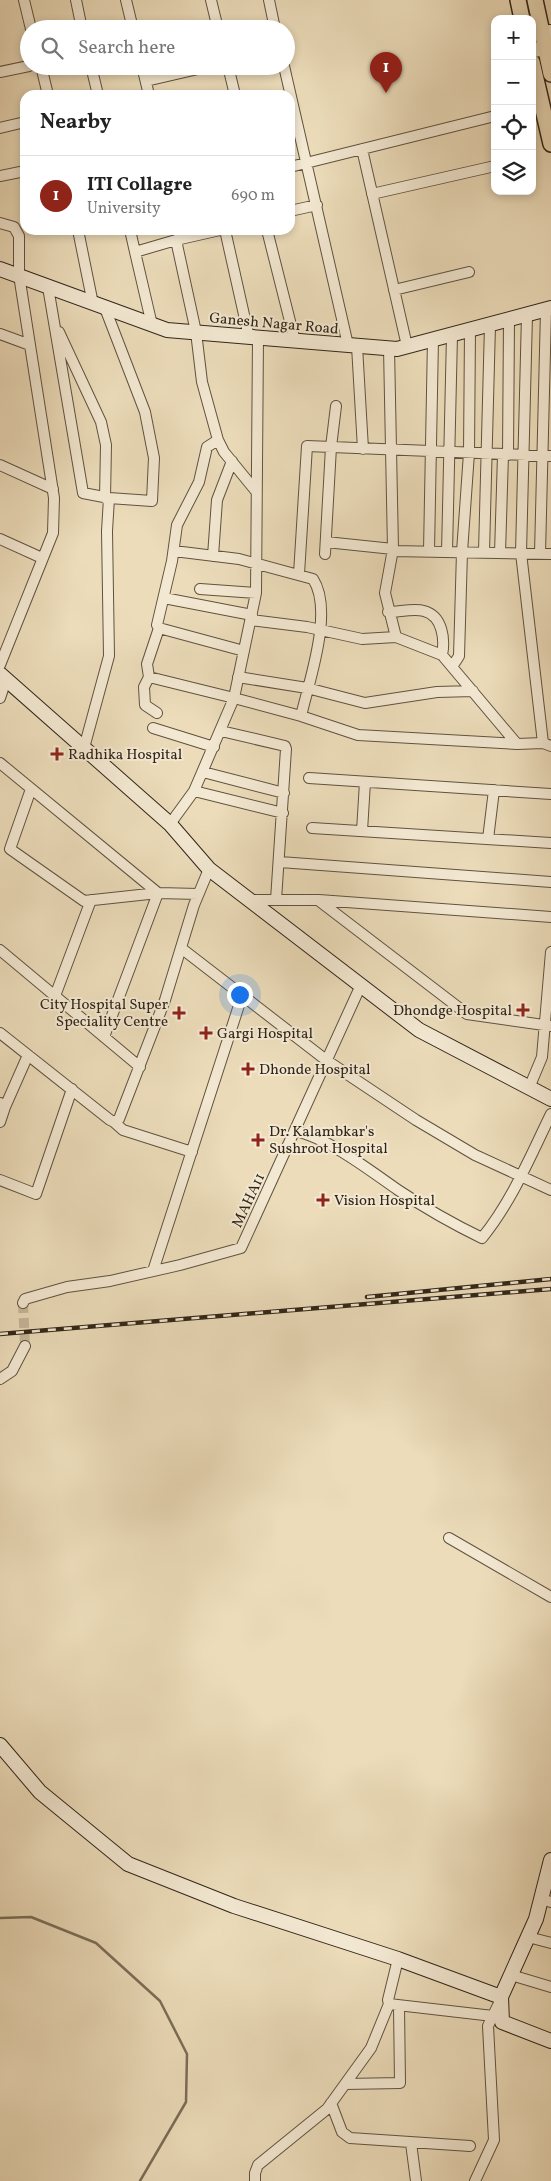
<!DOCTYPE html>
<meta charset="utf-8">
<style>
body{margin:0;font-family:Vollkorn,serif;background:#f6f6f6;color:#222}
.controls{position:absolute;right:15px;top:15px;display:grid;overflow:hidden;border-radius:10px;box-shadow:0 2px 8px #0003}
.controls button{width:45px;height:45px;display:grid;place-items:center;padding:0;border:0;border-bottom:1px solid #e0e0e0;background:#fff;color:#222;font:25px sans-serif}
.you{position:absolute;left:239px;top:994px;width:18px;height:18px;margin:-12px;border:4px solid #fff;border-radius:50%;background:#1a73e8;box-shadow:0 0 0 8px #1a73e833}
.badge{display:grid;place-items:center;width:32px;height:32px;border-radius:50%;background:#8f2418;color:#fff;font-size:16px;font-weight:700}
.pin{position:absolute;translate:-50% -41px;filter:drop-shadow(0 1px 2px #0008)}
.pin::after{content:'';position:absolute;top:26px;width:18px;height:15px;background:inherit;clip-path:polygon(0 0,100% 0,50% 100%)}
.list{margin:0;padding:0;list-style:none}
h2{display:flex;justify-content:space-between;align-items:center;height:65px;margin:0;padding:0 20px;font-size:21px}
h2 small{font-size:16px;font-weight:400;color:#767676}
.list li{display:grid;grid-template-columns:32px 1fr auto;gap:15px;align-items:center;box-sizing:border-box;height:80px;padding:0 20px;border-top:1px solid #e0e0e0}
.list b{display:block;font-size:19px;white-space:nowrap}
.list p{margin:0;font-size:16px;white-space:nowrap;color:#767676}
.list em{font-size:16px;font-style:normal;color:#767676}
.icon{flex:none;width:28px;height:28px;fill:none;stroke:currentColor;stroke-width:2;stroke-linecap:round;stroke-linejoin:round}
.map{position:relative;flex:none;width:551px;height:2181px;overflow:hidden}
.search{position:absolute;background:#fff;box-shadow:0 2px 8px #0003;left:20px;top:20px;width:275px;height:55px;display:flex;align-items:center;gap:12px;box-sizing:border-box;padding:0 18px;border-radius:28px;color:#767676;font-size:19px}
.panel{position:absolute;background:#fff;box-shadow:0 2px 8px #0003;left:20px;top:90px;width:275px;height:145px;border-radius:15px}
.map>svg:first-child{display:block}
</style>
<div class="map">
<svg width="551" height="2181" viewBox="0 0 551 2181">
<rect width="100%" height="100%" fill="#ecdcba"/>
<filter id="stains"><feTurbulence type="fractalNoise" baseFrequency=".004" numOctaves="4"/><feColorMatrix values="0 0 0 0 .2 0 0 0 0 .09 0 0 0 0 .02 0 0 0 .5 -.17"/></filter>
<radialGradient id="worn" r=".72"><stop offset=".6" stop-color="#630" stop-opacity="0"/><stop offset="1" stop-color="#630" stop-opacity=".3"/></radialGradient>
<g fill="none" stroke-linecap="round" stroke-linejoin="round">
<path stroke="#7a6e58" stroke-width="2.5" d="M0,1918L31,1917L96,1943L160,2001L187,2054L186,2102L140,2181"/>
<path stroke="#c6b79a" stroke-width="10" stroke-dasharray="10 5" stroke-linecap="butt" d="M23,1303L25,1346"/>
<defs>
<path id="street" d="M24,0L31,29
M76,0L82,29
M126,0L133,29
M211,0L218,29
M269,0L275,29
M41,66L48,95
M91,66L98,95
M142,66L149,95
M228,66L235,95
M284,66L348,345
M0,72L29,66
M146,81L211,66
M0,128L25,122
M362,149L407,346
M290,167L495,116
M0,176L25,171
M372,194L495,166
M290,211L317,205
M0,223L14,227L19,236V275L54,498L53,533L0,665
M78,230L93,304
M130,230L135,252
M225,230L249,337
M267,230L295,341
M176,240L220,230
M48,287L83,493L109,498L152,501L154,458L145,412L105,308
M394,290L469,272
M527,315L521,553L543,743
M152,325L135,252L176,240L196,332L202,382L218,440L224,452L255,490
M59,332L101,422L106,445L105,498
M0,334L30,345
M357,346L363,449
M389,348L393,549L385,593L396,637L442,655L517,744L543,743L551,746
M218,440L207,447L199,482L177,525L172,561L157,625L159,628L244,651
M508,455L509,319
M0,465L53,489
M0,539L42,558
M326,542L393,549
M174,551L239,559L313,579C334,611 309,681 301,716
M393,551L551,554
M429,551L433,339
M447,552L452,335
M484,552L490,325
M500,553L503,455
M325,554L331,447L336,406
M540,554L546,310
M213,556L217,500L232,461
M299,574L307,446L551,456
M200,589L256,593
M164,598L252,615
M388,612C399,612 414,608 424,611C443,616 445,640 442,655
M251,620L307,627L362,639L396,637
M452,667L459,656L462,552L469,453L470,330
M149,677L234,698L256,593L258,338
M238,677L307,688L365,703L437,692L473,691
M0,698L6,680
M157,713L145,705L144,687L149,677L147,664L159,628
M153,728L214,747
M221,731L285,746L286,749L276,900
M84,748L109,656L107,531L109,498
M0,763L158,893L198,894
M203,772L284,793
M309,778L551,794
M31,789L10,849L84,901L158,893L104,1037
M194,791L283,813
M170,824L194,791L234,698L301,716L358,735L517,744
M312,828L551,843
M362,831L365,782
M488,839L494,790
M280,862L551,882
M250,900H318L467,1014L551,1026
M319,900L551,917
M181,948L326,1060L416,1120L475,1155L551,1190
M0,950L140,1067
M55,996L91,900
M0,1033L110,1120L114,1122L119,1119L165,1000L194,905L209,869
M529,1088L542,1057L551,952
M0,1103L5,1107L28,1055
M0,1122L5,1107
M114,1122L123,1130L192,1152
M295,1131C325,1136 372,1172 398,1190C425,1208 453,1224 482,1238C512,1201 530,1157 551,1114
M0,1180L36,1194L72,1089
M153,1271L242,996
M23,1303L25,1299L67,1287L110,1281L180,1265L241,1248L361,985
M0,1379L12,1371L25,1346
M449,1538L551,1597
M541,1899L551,1902
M528,1937L551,1943
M398,1959L388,2000L389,2004L493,2016
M511,1975L551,1987
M345,2084L400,2083L399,2006
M331,2103L342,2132L350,2138L470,2146
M411,2143L416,2181
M255,2181V2173L258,2165L327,2109L371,2048L389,2004
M475,2181L494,2140L488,2026L500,2001"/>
<path id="secondary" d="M532,33L551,32
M532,50L551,48
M0,269L167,330L397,349L551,308
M0,674L170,824L209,869L419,1030L551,1099
M0,1745L40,1792L128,1864L234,1906L398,1959L501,1997
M551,1860L536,1919L501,1997L502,2022L551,2041"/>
<path id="primary" d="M518,0L522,19
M535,0L551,74
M532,62L551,144"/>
</defs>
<use href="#street" stroke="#5f5340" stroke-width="12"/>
<use href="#secondary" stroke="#302518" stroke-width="16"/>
<use href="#primary" stroke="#302518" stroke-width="18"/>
<use href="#street" stroke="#f3e8d2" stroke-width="10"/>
<use href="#secondary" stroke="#f3e8d2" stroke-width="14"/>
<use href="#primary" stroke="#ecdcba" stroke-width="15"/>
<defs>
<path id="rail" d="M367,1297L551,1279
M0,1334L551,1289"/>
</defs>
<use href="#rail" stroke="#302518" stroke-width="4.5"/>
<use href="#rail" stroke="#f3e8d2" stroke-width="2.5" stroke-dasharray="8" stroke-linecap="butt"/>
</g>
<g fill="#8f2418" stroke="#f3e8d2" stroke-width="2">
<path d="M54.5 746.5h5v5h5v5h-5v5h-5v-5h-5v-5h5z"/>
<path d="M520.5 1002.5h5v5h5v5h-5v5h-5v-5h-5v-5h5z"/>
<path d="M176.5 1005.5h5v5h5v5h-5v5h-5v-5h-5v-5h5z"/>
<path d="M203.5 1025.5h5v5h5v5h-5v5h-5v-5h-5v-5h5z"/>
<path d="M245.5 1061.5h5v5h5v5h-5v5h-5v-5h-5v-5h5z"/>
<path d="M255.5 1132.5h5v5h5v5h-5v5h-5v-5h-5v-5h5z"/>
<path d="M320.5 1192.5h5v5h5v5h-5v5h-5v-5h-5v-5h5z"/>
</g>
<g text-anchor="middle" stroke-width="4" stroke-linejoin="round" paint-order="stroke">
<g font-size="15" fill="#302518" stroke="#f3e8d2">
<text transform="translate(274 323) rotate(5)" y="5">Ganesh Nagar Road</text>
<text transform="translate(248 1200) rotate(-65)" y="5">MAHA11</text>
</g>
<g font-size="15" fill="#302518" stroke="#f3e8d2" text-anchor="start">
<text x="68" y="759">Radhika Hospital</text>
<text x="168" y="1009" text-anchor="end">City Hospital Super<tspan x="168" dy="17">Speciality Centre</tspan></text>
<text x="512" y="1015" text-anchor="end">Dhondge Hospital</text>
<text x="217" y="1038">Gargi Hospital</text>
<text x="259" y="1074">Dhonde Hospital</text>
<text x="269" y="1136">Dr. Kalambkar's<tspan x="269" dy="17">Sushroot Hospital</tspan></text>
<text x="334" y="1205">Vision Hospital</text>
</g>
</g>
<rect width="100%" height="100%" filter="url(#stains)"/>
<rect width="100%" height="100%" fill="url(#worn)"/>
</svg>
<div class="controls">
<button>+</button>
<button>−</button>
<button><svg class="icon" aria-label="locate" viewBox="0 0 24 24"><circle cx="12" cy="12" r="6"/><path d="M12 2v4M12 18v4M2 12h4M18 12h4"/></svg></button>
<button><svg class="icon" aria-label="layers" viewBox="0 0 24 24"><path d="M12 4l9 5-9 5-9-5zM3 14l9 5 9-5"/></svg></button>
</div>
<div class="you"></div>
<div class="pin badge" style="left:386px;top:93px">1</div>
<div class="search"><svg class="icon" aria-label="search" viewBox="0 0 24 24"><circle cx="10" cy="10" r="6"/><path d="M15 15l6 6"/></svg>Search here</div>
<section class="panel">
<h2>Nearby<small></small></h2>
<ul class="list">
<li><span class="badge">1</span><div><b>ITI Collagre</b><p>University</p></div><em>690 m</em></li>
</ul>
</section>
</div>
